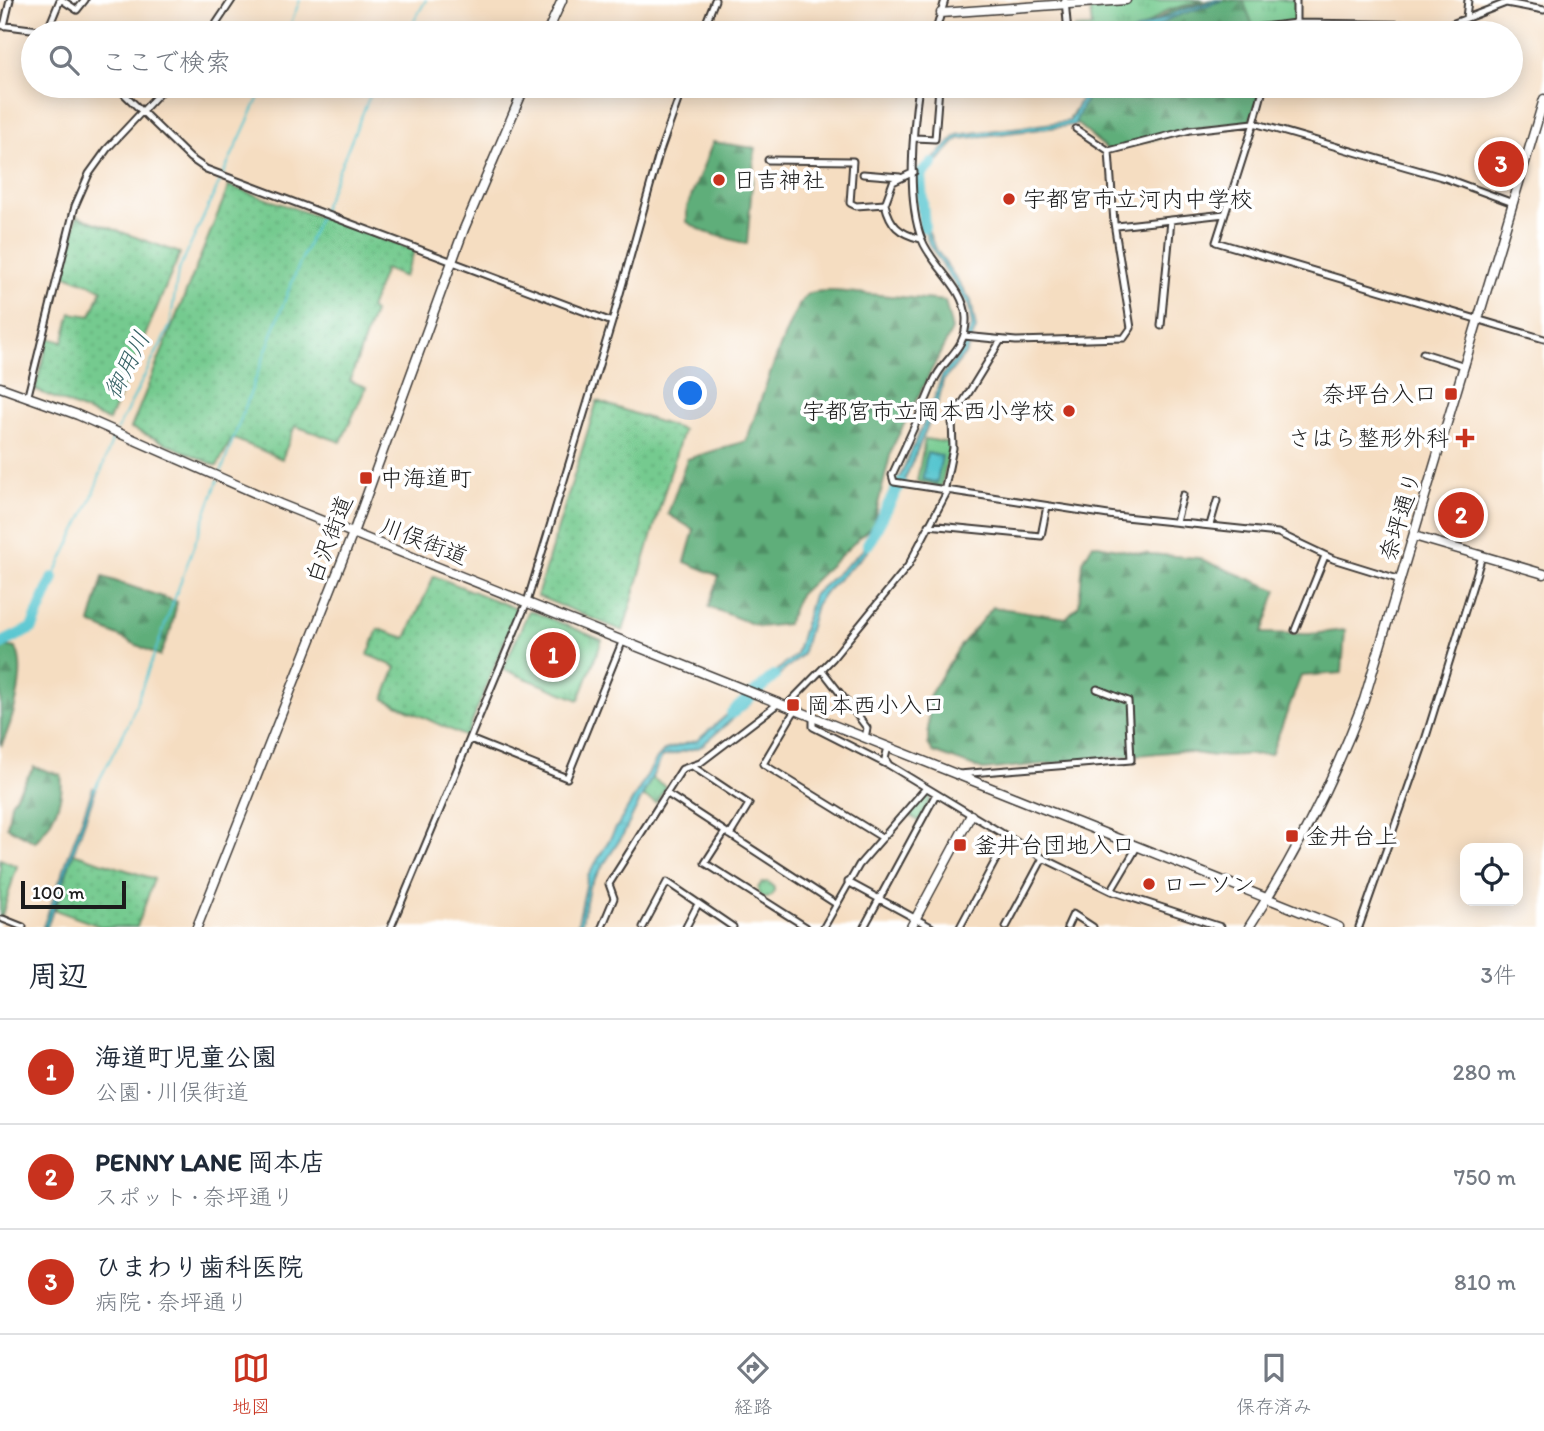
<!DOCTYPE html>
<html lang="ja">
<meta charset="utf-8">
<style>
body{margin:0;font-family:Itim,"Klee One",sans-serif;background:#f6f6f7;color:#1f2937}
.controls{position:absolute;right:21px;bottom:21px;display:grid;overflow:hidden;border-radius:14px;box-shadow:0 4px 18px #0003}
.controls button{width:63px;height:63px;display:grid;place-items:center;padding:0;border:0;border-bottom:2px solid #e0e1e3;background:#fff;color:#1f2937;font:35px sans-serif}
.scale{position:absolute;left:21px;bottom:18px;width:105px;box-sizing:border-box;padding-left:7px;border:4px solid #1c1c1c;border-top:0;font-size:19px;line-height:24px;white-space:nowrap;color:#1c1c1c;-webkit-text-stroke:5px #fff;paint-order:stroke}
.you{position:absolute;left:691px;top:394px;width:24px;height:24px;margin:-18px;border:5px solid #fff;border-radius:50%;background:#1a73e8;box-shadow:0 0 0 10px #1a73e833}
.badge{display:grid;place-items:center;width:46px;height:46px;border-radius:50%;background:#c8321e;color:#fff;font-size:23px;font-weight:700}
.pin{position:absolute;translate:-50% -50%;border:4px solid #fff;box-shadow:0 2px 7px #0006}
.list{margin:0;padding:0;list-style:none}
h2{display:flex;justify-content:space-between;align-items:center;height:91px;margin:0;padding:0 28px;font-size:30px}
h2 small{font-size:23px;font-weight:400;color:#747a83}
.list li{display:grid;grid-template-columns:46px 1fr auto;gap:21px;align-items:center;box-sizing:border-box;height:105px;padding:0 28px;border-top:2px solid #e0e1e3}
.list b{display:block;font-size:26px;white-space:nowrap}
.list p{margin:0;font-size:23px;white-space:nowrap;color:#747a83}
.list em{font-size:23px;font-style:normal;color:#747a83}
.icon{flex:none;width:38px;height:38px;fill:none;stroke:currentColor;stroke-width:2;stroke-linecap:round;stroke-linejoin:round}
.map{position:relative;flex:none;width:1544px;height:927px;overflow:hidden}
.search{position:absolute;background:#fff;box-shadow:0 4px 18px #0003;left:21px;right:21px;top:21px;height:77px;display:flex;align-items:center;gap:18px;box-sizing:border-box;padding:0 24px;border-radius:38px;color:#747a83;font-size:26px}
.sheet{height:406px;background:#fff}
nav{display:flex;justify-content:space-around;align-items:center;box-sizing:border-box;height:98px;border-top:2px solid #e0e1e3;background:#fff;font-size:19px;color:#747a83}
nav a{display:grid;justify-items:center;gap:4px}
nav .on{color:#c8321e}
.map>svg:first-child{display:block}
</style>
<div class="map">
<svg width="1544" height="927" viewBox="0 0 1544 927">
<defs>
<pattern id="grass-dots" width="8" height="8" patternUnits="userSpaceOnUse" patternTransform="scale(1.75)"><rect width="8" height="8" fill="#74ca8f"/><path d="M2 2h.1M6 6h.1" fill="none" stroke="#64ad7b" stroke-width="1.8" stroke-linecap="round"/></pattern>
<pattern id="forest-firs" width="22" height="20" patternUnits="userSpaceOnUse" patternTransform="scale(1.75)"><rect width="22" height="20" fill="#5fae7a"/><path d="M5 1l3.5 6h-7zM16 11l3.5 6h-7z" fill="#4e8d63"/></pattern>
<pattern id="park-tufts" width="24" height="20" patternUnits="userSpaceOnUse" patternTransform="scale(1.75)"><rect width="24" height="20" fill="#74ca8f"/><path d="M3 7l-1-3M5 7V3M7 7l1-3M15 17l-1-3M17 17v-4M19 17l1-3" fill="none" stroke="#64ad7b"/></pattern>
<pattern id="water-ripples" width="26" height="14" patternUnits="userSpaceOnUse" patternTransform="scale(1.75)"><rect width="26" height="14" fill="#59c6d0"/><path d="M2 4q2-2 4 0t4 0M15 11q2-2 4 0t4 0" fill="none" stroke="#4daab2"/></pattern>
</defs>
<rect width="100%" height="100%" fill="#fff"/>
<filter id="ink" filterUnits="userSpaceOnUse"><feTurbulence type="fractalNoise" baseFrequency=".0143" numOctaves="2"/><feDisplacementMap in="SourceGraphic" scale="14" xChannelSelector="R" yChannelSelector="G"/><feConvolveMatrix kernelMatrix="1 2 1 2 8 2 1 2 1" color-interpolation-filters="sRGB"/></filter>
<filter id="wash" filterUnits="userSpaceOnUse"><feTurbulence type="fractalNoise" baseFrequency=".00686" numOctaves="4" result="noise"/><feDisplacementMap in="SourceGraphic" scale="28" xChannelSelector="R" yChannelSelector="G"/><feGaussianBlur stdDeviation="1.57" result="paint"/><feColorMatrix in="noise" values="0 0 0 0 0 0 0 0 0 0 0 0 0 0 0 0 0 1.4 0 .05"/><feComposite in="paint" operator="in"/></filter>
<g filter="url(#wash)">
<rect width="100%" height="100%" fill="#f5ddc1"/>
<path fill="url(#grass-dots)" stroke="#487356" stroke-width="2" d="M229,186L415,250L404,277L385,269L370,309L374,312L350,381L366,387L341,442L295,426L282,459L232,438L217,466L131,428Z
M77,216L180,253L109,421L35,390L49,338L63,342L71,313L91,316L102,289L66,275Z
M597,401L683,430L623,631L537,596Z
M434,576L517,609L466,737L384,699L396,667L368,655L378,629L406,638Z
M73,853L154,879L137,927H102L55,910Z
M0,859L17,866L0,922Z"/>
<path fill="url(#forest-firs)" stroke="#3e654b" stroke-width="2" d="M1212,0H1243L1254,28L1248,33H1139L1171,11Z
M1089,86H1264L1249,122L1190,130L1109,151L1070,118Z
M713,142L755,148L747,244L705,232L687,222V207Z
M835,291L945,301L952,330L892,448L873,525L799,595L787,624L760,627L709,607L719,576L685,562L694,530L668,514L687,459L746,441C756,417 791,303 808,294C815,290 827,291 835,291Z
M1093,544L1138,553L1198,558L1277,590L1262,633L1310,634L1345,630L1342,673L1301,676L1271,754L1214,756L1180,751L983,770L933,752L928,744L929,696L960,646L993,607L1066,618L1079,605L1083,561Z
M103,577L177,602L171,629L160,656L90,623Z
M0,645L16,648C28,670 12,724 1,746Z
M34,767L61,775C65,800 51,825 35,842L7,827L11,803Z"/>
<path fill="url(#park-tufts)" stroke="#487356" stroke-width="2" d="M1150,0H1204L1168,10L1135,33H1075V28L1092,27L1090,9Z
M1243,0H1296V23L1254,28Z
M529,610L602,640L579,700L503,669Z
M652,778L666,787L656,803L642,796Z
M928,793L931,799L919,821L908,815Z
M758 890a8 8 0 1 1 16 0a8 8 0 1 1-16 0Z"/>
<path fill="#74ca8f" stroke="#487356" stroke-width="2" d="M925,439L951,443L941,487L917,481Z"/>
<path fill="url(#water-ripples)" stroke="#3a7176" stroke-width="2" d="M1215,0H1223L1171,18L1148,33H1131L1175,13Z
M1087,86H1092L1074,125L958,139L924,176L923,217L934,246L971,301L976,329L966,353L943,381L939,399L896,500L891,497L933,402L942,375L957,357L972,327L969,307L929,244L921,220V172L957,135L1070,121Z
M927,453L942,456L937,483L922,479Z
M872,530L877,532L868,551L824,593L816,605L802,655L764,688L759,685L796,655L813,595L864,549Z
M743,701L750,704L700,747L662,757L623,835L589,887L581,927H577L588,876L656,760L665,750L698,740Z
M93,788L96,789L47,927H43Z"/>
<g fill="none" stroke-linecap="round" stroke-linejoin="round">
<path stroke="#59c6d0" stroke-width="2" d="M287,33L300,0
M407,33L426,0
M117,430L170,326L178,272L264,86
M220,475L287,294L374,86
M53,578L91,500L114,435
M94,790L129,723L218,480"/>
<path stroke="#59c6d0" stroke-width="12" d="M924,227L920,174L932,164
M868,544L900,483
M0,644L32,628L53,578
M732,713L774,676"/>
</g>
</g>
<g filter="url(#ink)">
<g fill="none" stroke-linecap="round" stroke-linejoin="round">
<defs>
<path id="street" d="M62,0L77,10L85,0
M1065,0L1068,33
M1466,18L1468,0
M1296,23V0
M0,25L62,33
M4,26L10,0
M48,29L60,0
M210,33L232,0
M702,33L715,0
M935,33L945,0
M1248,33L1254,28L1296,23L1449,25L1506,3L1544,10
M116,86L190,158L206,169L612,322L527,602L391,927
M919,86C913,128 906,201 922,240C932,266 965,288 966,318C967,351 943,357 933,383C921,414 906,444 892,475L894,482L1115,516L1278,533L1333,559L1401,580
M919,87L979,86
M1076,129L1109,151L1190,130L1254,123L1264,86
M915,138L935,139L939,87
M768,160L853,161L850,203L856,206L885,204C890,225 899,234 921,239
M863,174L900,177
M885,204L893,182L914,172
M1225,214L1254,123L1445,178L1513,203
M1117,226L1225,214L1216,242L1544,339
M612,322L659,154L683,86
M1161,326L1171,220
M964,336L1016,341L1124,338L1131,328L1114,223L1109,151
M1423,353L1465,366
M28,395L75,206L89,174L107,149L166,86
M944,492L953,448L952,420L1001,340
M1176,522L1183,495
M928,525L1041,536L1047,506
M1210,525L1217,501
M1295,630L1325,556
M822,670L867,728L865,738
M786,706L833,658L908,566L947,492
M795,710L763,764L883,838
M813,717V727L886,764
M470,739L567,778L623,640
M888,747L885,759L889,765L1043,858L1111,891
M692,766L749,804L730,835
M959,774L1131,760L1128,701L1097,689
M666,793L836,904
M725,832L705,863L806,927
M1137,847L1111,891L1221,927
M848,882L931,927
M3,919L23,927
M602,927L614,898L609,884L682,769L700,763L779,703
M643,927L667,882L733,927
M686,927L698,904
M824,927L859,865L926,788
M864,927L936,794
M960,927L1008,837
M1006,927L1043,858
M1067,927L1073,914L1093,927
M1359,927L1425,740L1482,556"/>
<path id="secondary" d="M941,13L1126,0
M547,33L562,0
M0,387L78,415L280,504L1339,927
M1414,536L1544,574
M197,927L353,533L464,229L525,86
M911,927L971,815
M1249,927C1295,856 1334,779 1364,700L1544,99"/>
</defs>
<use href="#street" stroke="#3d3935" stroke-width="9"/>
<use href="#secondary" stroke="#3d3935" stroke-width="11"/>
<use href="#street" stroke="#fff" stroke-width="5"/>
<use href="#secondary" stroke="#fff" stroke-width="8"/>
</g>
</g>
<g fill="#c8321e" stroke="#fff" stroke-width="2.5">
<circle cx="719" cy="180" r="7"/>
<circle cx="1009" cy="199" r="7"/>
<rect x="1444" y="387" width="14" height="14" rx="3.5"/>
<circle cx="1069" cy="411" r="7"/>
<path d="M1461.5 427.5h7v7h7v7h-7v7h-7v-7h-7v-7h7z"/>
<rect x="359" y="471" width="14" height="14" rx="3.5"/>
<rect x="786" y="698" width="14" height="14" rx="3.5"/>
<rect x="1285" y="829" width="14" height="14" rx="3.5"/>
<rect x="953" y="838" width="14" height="14" rx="3.5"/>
<circle cx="1149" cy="884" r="7"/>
</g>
<g text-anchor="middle" stroke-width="7" stroke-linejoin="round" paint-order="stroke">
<g font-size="23" fill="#1c1c1c" stroke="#fff" text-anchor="start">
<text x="733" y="188">日吉神社</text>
<text x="1023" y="207">宇都宮市立河内中学校</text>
<text x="1437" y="402" text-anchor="end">奈坪台入口</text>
<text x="1055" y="419" text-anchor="end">宇都宮市立岡本西小学校</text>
<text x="1449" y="446" text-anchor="end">さはら整形外科</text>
<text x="380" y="486">中海道町</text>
<text x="807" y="713">岡本西小入口</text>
<text x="1306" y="844">金井台上</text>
<text x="974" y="853">釜井台団地入口</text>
<text x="1163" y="892">ローソン</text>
</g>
<g font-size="23" fill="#1c1c1c" stroke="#fff">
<text transform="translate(1400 516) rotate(-73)" y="8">奈坪通り</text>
<text transform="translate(329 539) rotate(-69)" y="8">白沢街道</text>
<text transform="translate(424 541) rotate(21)" y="8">川俣街道</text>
</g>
<g font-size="24" font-style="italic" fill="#346064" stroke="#fff">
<text transform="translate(127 365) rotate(-63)" y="8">御用川</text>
</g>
</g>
</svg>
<div class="controls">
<button><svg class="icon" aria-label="locate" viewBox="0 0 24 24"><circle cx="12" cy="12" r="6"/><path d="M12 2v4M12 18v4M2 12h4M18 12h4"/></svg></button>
</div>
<div class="scale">100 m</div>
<div class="you"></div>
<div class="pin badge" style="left:553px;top:655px">1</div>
<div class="pin badge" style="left:1461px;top:515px">2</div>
<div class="pin badge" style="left:1501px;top:164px">3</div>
<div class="search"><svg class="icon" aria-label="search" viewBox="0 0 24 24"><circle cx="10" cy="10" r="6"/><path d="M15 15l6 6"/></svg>ここで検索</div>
</div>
<section class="sheet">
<h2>周辺<small>3件</small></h2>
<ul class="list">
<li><span class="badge">1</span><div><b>海道町児童公園</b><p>公園 · 川俣街道</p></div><em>280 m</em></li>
<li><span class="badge">2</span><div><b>PENNY LANE 岡本店</b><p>スポット · 奈坪通り</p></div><em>750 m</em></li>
<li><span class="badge">3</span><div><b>ひまわり歯科医院</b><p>病院 · 奈坪通り</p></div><em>810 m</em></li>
</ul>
</section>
<nav>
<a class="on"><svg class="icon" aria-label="map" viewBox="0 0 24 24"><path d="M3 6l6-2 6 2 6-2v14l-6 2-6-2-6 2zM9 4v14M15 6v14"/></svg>地図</a>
<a><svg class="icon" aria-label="directions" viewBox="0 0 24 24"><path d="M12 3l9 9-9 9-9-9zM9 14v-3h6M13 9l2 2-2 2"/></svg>経路</a>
<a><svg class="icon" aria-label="saved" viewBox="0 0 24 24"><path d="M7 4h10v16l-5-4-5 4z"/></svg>保存済み</a>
</nav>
